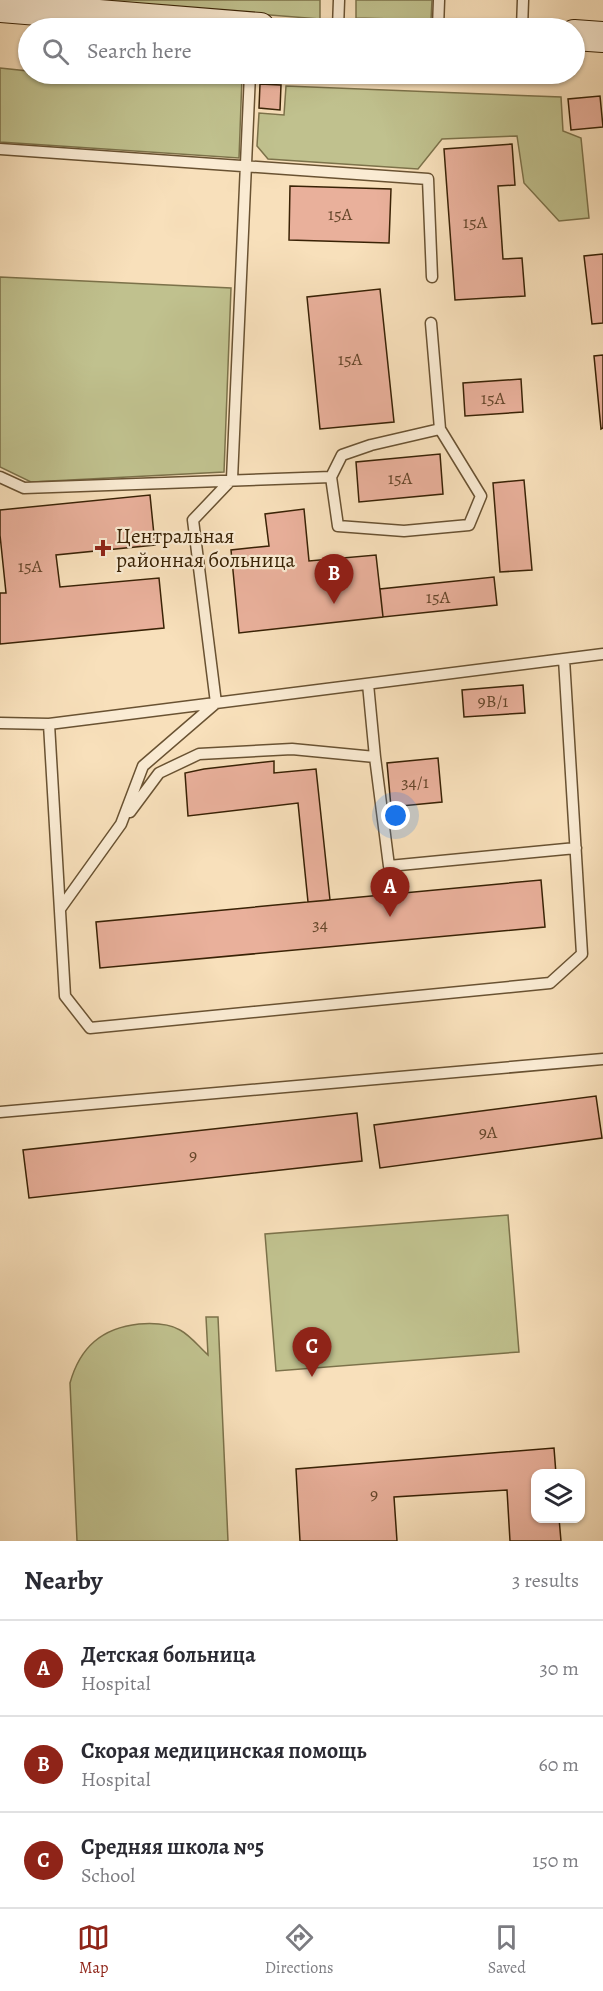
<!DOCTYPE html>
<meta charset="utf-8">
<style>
body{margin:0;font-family:Alegreya,serif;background:#f2f2f3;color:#2b2b33}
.controls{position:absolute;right:18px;bottom:18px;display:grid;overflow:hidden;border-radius:12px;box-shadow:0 2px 4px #0004}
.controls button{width:54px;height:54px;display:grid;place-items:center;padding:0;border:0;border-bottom:2px solid #e1e1e2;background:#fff;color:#2b2b33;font:30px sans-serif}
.you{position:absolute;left:396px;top:816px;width:21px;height:21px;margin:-15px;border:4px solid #fff;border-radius:50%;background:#1a73e8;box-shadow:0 0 0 9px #1a73e833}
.badge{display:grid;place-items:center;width:39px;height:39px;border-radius:50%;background:#8f2418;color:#fff;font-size:20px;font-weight:700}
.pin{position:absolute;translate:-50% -50px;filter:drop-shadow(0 2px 3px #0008)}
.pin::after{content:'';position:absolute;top:32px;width:21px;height:18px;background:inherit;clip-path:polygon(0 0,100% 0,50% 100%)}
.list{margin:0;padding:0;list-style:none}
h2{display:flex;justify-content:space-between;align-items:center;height:78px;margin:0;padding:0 24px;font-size:26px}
h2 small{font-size:20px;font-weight:400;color:#7c7c81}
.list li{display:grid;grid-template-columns:39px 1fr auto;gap:18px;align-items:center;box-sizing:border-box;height:96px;padding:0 24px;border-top:2px solid #e1e1e2}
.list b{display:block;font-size:22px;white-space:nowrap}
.list p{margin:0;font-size:20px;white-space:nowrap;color:#7c7c81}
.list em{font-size:20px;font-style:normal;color:#7c7c81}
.icon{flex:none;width:33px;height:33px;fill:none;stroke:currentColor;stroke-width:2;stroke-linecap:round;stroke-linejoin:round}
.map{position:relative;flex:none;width:603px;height:1541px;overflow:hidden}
.search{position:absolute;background:#fff;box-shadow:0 2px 4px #0004;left:18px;right:18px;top:18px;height:66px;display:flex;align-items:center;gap:15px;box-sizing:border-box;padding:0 21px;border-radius:33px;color:#7c7c81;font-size:22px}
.sheet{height:366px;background:#fff}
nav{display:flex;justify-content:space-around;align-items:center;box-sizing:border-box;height:84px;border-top:2px solid #e1e1e2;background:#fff;font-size:16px;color:#7c7c81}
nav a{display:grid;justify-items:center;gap:3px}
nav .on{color:#8f2418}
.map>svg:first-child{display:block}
</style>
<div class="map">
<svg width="603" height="1541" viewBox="0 0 603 1541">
<rect width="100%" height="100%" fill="#f8e0bb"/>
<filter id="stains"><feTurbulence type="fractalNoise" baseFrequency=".00333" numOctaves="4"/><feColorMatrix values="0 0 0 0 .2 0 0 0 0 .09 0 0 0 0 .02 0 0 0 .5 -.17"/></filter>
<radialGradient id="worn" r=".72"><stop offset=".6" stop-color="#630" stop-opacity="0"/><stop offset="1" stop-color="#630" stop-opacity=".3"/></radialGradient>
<path fill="#c0c18e" stroke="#7c724a" stroke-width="1.5" d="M81,0H320V19Z
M356,0H432L431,20L356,18Z
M0,68L28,71V74L242,77L239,158L0,142Z
M286,86L561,97L563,131L581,138L589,218L559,221L524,183L517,136L442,139L418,169L268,159L257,146L259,113L284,115Z
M0,277L231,288L224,472L31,482L0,467Z
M508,1215L519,1352L276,1371L265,1234Z
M206,1317H218L228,1541H77L70,1383C80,1347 102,1328 139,1324C152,1323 168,1323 180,1330C191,1336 199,1347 208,1355Z"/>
<path fill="#e9b09b" stroke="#392205" stroke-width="1.5" d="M260,84L281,85L280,110L259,108Z
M600,96L603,127L571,130L568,99Z
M512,144L515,185L498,186L503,259L522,258L525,296L455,300L444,149Z
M290,186L391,189L389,243L289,240Z
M603,254V323L592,324L584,256Z
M380,289L394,422L320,429L307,297Z
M603,355V428L601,429L594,356Z
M521,379L523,412L465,416L463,383Z
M440,454L443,494L359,502L356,462Z
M524,480L532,570L500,572L493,483Z
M150,495L155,545L56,555L60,587L159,578L164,628L0,644V593H6L0,535V510Z
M304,509L309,561L376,555L383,617L239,633L231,550L269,546L265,514Z
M494,577L497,605L383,617L380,589Z
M523,685L525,713L464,717L462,690Z
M438,758L442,802L391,807L387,763Z
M274,761V773L316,769L330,900L308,902L298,803L188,816L185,773L204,769Z
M541,880L545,927L100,968L96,922Z
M596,1096L602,1138L380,1168L374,1125Z
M357,1113L362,1161L29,1198L23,1150Z
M554,1448L556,1474H536V1518H559L561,1541H510L507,1490L394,1497L397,1541H300L296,1469Z"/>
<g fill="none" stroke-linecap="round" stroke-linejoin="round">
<defs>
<path id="lane" d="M338,28L339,0
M438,28L439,0
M522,28L523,0
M0,149L428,179L432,277
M0,477L24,488L331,477L338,526L404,531L469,525L481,496L440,429L431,323
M331,477L342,455L371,445L440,429
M0,723L49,724L603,654
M49,724L65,996L90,1028L550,983L582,954L564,659
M375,757L389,866L576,848
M130,812L159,773L199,754L292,749L375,757L368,684
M60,909L121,824L143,766L216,703L193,520L232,479L250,74
M0,1112L603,1059"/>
<path id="secondary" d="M0,7L260,28
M574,35L603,37"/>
</defs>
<use href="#lane" stroke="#695232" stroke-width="13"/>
<use href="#secondary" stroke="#392205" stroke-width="32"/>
<use href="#lane" stroke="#faebd3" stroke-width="10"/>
<use href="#secondary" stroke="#faebd3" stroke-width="30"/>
</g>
<path fill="#8f2418" stroke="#faebd3" stroke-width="2" d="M100 539h6v6h6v6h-6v6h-6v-6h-6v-6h6z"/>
<g text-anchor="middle" stroke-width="4.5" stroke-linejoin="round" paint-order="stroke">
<g font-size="18" fill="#65462a">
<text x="340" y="220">15А</text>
<text x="475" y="228">15А</text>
<text x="350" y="365">15А</text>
<text x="493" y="404">15А</text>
<text x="400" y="484">15А</text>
<text x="30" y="572">15А</text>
<text x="438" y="603">15А</text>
<text x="493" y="707">9В/1</text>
<text x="415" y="788">34/1</text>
<text x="320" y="930">34</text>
<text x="488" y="1138">9А</text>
<text x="193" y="1161">9</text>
<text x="374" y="1500">9</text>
</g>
<g font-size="21" fill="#392205" stroke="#faebd3" text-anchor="start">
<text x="116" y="543">Центральная<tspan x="116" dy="24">районная больница</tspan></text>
</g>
</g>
<rect width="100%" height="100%" filter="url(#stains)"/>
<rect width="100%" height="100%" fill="url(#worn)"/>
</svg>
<div class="controls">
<button><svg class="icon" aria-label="layers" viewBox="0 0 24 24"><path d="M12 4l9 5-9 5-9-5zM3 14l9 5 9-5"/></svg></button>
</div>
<div class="you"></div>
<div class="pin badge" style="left:390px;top:917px">A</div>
<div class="pin badge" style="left:334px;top:604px">B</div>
<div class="pin badge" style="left:312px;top:1377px">C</div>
<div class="search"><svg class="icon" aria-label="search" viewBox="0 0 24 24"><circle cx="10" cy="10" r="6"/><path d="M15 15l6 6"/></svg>Search here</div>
</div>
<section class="sheet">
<h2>Nearby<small>3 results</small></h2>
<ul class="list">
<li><span class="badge">A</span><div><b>Детская больница</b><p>Hospital</p></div><em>30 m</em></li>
<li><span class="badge">B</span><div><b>Скорая медицинская помощь</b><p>Hospital</p></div><em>60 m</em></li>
<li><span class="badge">C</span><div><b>Средняя школа №5</b><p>School</p></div><em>150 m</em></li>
</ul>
</section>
<nav>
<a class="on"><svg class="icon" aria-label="map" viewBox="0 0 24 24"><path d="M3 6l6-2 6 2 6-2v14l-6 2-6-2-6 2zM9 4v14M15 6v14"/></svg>Map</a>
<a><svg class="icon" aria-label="directions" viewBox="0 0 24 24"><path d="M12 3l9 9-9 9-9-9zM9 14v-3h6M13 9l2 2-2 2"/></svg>Directions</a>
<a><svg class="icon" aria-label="saved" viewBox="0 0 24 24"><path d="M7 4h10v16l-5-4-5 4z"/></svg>Saved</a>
</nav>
